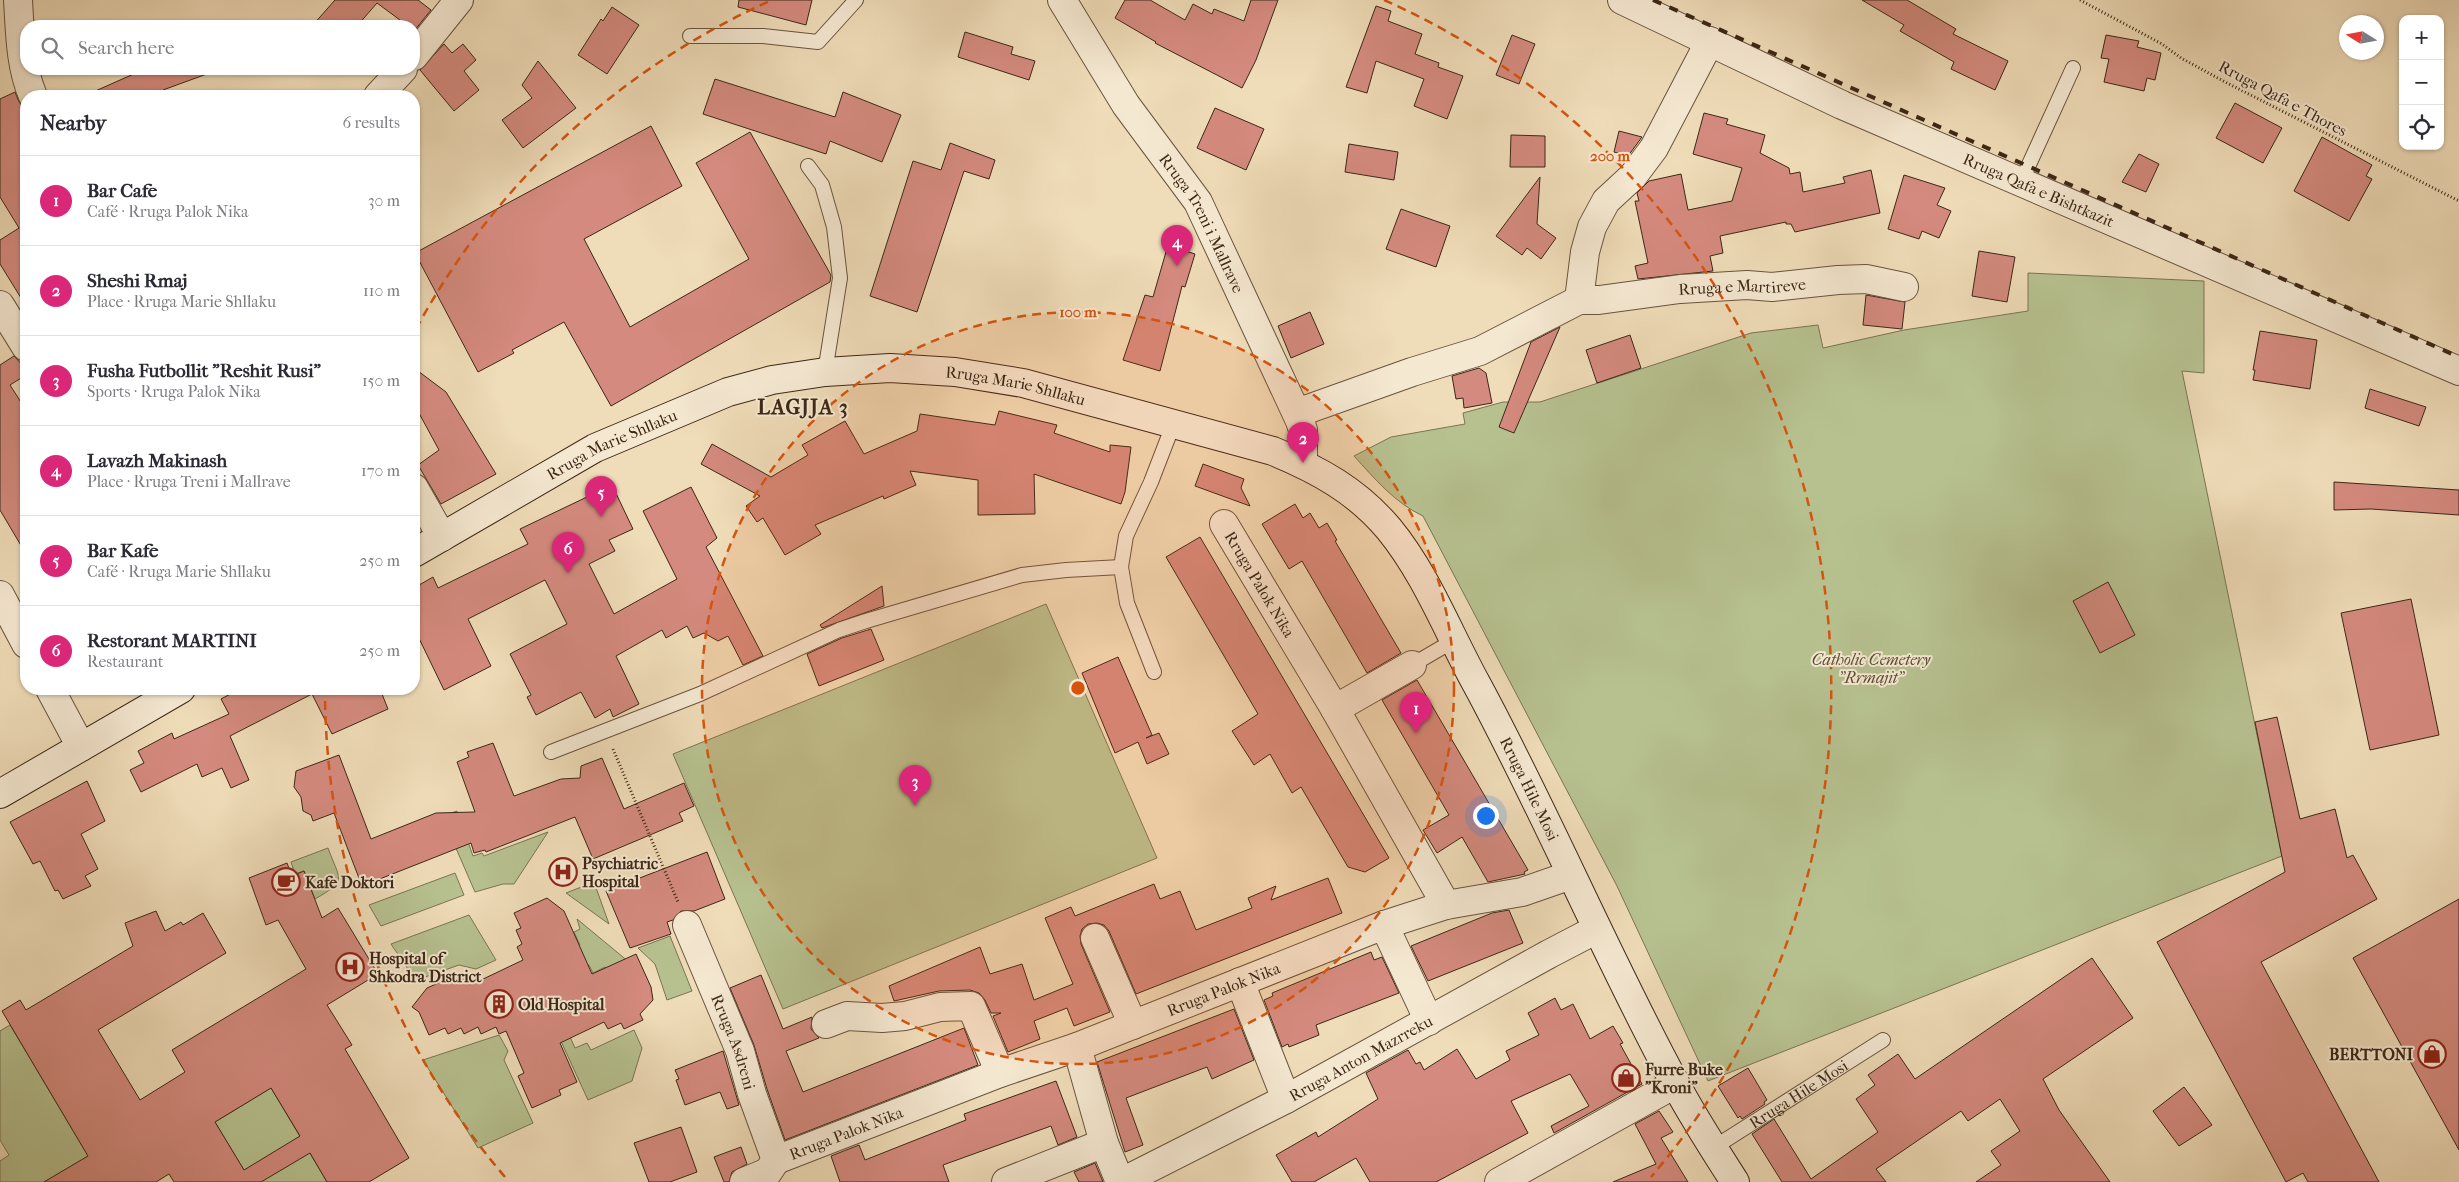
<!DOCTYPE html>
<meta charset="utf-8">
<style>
body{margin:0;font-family:"IM FELL French Canon",serif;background:#f7f7f7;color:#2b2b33}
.controls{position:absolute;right:15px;top:15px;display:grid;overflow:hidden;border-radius:10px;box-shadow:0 1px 4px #0004}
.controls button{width:45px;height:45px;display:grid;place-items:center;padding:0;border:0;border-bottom:1px solid #e1e1e2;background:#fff;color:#2b2b33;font:25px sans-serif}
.compass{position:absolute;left:2339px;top:15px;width:45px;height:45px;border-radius:50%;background:#fff;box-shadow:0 1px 4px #0004;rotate:281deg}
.you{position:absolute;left:1485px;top:815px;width:18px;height:18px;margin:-12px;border:4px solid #fff;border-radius:50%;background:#1a73e8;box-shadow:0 0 0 8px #1a73e833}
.badge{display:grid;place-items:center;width:32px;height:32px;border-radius:50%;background:#db2777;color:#fff;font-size:16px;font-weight:700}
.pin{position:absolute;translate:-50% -41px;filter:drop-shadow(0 1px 2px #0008)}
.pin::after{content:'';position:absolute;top:26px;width:18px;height:15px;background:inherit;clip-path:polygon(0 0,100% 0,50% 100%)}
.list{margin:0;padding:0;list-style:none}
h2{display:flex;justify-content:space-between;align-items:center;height:65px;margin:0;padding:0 20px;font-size:21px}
h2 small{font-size:16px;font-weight:400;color:#7c7c81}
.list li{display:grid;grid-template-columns:32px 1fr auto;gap:15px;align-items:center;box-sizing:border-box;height:90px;padding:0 20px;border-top:1px solid #e1e1e2}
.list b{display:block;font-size:19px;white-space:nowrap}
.list p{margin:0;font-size:16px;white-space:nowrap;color:#7c7c81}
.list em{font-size:16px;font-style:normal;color:#7c7c81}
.icon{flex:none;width:28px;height:28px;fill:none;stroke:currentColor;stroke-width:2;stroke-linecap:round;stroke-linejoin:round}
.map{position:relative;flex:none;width:2459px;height:1182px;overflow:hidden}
.search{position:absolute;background:#fff;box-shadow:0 1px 4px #0004;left:20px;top:20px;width:400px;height:55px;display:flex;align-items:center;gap:12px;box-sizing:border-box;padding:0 18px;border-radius:20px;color:#7c7c81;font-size:19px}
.panel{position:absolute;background:#fff;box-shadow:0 1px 4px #0004;left:20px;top:90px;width:400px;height:605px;border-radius:20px}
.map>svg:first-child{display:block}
</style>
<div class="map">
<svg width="2459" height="1182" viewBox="0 0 2459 1182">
<rect width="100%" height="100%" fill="#efdcb8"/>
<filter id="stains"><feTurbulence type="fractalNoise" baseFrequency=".004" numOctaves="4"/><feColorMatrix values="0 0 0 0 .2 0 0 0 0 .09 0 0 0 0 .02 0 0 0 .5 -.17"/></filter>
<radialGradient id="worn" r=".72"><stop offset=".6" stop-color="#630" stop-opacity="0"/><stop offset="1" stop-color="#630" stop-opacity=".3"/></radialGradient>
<path fill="#b7c190" stroke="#7a7453" d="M2028,273L2204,281V373L2182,371L2282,856L1708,1081L1617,886L1423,516C1395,503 1375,479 1354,456L1391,437L1465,424L1463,413L1503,402H1540L1751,333L1818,325L1823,348L1904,330L2028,311Z
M1046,604L1157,858L783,1009L673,754Z
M457,811L473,856L482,853L484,856L548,832L514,884H503L475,892L442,816Z
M328,848C340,881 348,880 315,899L304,871L295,874L291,862Z
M455,873L464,895L381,926L369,905Z
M594,882L609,924L566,893Z
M469,915L496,960L476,969L459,965L411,982C411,968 399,957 391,944Z
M577,919L635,967L608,972L605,967L593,973L589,965L583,968L574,949L580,945L574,932L580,929Z
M670,936L692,991L667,1000L655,964L638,948Z
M562,1019L575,1048L587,1043L591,1050L634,1030L642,1048L632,1081L588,1100L553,1024Z
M10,1025L88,1156L44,1182H0V1161L9,1155L0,1140V1031Z
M499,1035L508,1051L504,1060L533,1123L478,1148L423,1060Z
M271,1088L327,1182H251L215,1122Z"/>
<path fill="#d48a7e" stroke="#3c2716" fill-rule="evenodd" d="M335,0H418L431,10L414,31V26H408L377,3L357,26H312Z
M739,0H812L806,25L738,7Z
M1125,0H1150L1185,20L1193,4L1212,14L1214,9L1244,21L1251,0H1278L1256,60L1242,88L1155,43L1156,42L1115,18Z
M1862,0H1907L1956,29L1953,34L2008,61L1995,90L1951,69L1954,62L1900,31L1904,25Z
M1376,6L1391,11L1388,21L1422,34L1415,54L1439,63L1438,67L1463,76L1447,119L1414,106L1424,79L1376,61L1367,93L1346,87Z
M612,7L639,25L607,74L578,55L601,19L603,21Z
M965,32L1013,47L1011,54L1035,61L1029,80L958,57Z
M1512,35L1535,44L1519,84L1496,75Z
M2106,35L2139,41L2137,47L2161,53L2155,80L2147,78L2144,91L2104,82L2109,59L2101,58Z
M444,44L452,53L463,44L476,60L464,71L479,90L454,111L420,70Z
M538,61L576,108L523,148L502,120L532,98L522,85Z
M145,69H214L215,71L163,90L166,96H84Z
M715,79L835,117L843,92L901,115L882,162L830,141L826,154L703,114Z
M15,92L19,102L26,110V306L0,264V240L19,228L0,197V99Z
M2235,103L2282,128L2263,163L2216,138Z
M1215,108L1264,129L1246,170L1197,148Z
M1704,113L1728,119L1726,124L1765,135L1760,153L1789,168L1790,174L1800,172L1803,192L1845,183L1843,177L1871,170L1880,213L1795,232L1791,224H1786V222L1720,236L1723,253L1710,256L1713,271L1638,279L1635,266L1648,263L1635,201H1639L1637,193L1649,181L1681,174L1688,210L1732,201L1742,168L1693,154Z
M651,126L682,186L584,239L630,327L749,259L696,163L750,132L831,275L830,282L611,406L564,322L512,350L514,353L478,372L415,253Z
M1619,131L1642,137L1628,156L1614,152Z
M1511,135L1545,136V167H1510Z
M2322,137L2372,165L2366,176L2372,179L2349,221L2294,191Z
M950,143L995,160L989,179L964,171L917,312L870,296L913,161L941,170Z
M1349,144L1398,152L1394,180L1345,172Z
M2139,154L2159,164L2146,192L2122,182Z
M1904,175L1945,188L1937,205L1951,211L1939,238L1922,231L1919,239L1888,229Z
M1540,177L1537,224L1556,238L1541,259L1527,248L1522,255L1496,236Z
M1401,209L1450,226L1436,267L1386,249Z
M1168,245L1195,254L1185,287L1182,286L1160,371L1123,360L1145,295L1153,297Z
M1979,251L2015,257L2007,302L1972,296Z
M1866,295L1905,302L1902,329L1863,325Z
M1310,312L1324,344L1291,358L1278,326Z
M1560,327L1514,433L1499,427L1531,342Z
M2260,331L2317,340L2310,389L2253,380L2255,370H2253Z
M1630,335L1641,368L1597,383L1586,350Z
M14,356L26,369V375L10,385L26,410V554L0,510V365Z
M414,368L446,392L496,474L441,504L418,465L439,450L414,404Z
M1479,368L1486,373L1492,403L1464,408L1463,398L1456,399L1452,376Z
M2370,389L2426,407L2419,426L2365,408Z
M999,411L1057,425L1054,433L1110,452V445L1131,447L1125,492L1121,504L1034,474L1035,514L978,515V480L910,471L916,485L884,499L883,496L815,525L821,534L785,555L763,518L757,522L746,506L760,496L701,464L712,444L771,477L808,455L802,445L845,421L864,454L917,431L920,414L995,425Z
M1203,464L1244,479L1241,488L1250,506L1195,486Z
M2334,482L2459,490V515L2371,509L2334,510Z
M612,485L633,529L609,540L615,551L589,564L614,614L677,579L643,511L691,487L717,538L706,547L763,656L743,665L728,636L718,641L704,633L693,638L687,626L666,638L662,630L616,656L639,704L613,717L610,709L595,718L581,692L536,715L527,697L531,695L510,654L567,624L545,580L468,619L491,666L444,690L414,628V588L433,577L438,588L528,544L520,529Z
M1295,504L1303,518L1310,513L1319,528L1327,523L1337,540L1335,541L1401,653L1367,673L1302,561L1289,569L1262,524Z
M1200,537L1389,858L1365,872L1348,867L1301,787L1292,793L1270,754L1254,765L1232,731L1258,714L1166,557Z
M2108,582L2135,635L2100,653L2073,601Z
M882,586L884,606L822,628L820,625Z
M2411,599L2439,735L2370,750L2341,613Z
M871,629L884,660L819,686L807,654L842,638Z
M1118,657L1152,735L1146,738L1159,733L1169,754L1147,764L1138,742L1115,753L1082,673Z
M1417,680L1528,870L1524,872L1525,874L1488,882L1462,837L1437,853L1423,830L1449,815L1382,700Z
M240,689H380L388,709L332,734L312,694L230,736L249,780L231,788L222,768L202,777L197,764L141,792L130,770L144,763L138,751L172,733L174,739L229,714L221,699Z
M2277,717L2300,819L2335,809L2347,858L2353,855L2377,899L2261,962L2379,1182H2308L2303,1173L2286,1182L2157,942L2285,872L2255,722Z
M493,743L514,796L561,779L580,778L581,766L602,758L624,809L684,783L694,806L679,813L683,821L593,859L575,817L486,852L485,850L474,853L471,843L362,886L334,813L313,821L311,815L303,811L301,797L294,787L296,771L339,755L371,839L436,813L475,812L457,762L469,757L467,752Z
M87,781L105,821L81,834L98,869L85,876L91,886L63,899L58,890L55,891L40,861L33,864L10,822Z
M707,852L725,899L694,911H681L673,920L667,922L671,934L630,948L606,891Z
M287,863L292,876L304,871L322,918L338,908L378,974L327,1005L352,1045L345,1049L409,1158L369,1182H327L310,1153L261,1182H174L169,1174L156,1182H44L88,1156L2,1011L20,1000L26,1010L133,946L125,923L156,911L165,931L181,922L183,925L203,913L226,953L98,1030L140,1100L185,1072L172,1050L306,969L278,920L266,925L249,878ZM271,1088L300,1136L244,1170L215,1122Z
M1328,878L1342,913L1136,994L1109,931L1104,925L1097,923L1088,924L1082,929L1080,936L1081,944L1110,1012L1074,1026L1067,1008L1034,1021L1040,1039L1008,1052L993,1016L1001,1013H991L985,1000L979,993L970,990L939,991L894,1001L889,986L980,947L990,974L1022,964L1034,1000L1073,984L1045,918L1071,907L1075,916L1154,884L1160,899L1180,891L1196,930L1252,908L1248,898L1276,886L1271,900Z
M547,898L564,911L592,974L636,954L651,987L653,1000L640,1014L643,1020L624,1029L621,1023L608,1029L604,1022L560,1043L577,1082L559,1090L561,1095L532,1108L518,1076L524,1073L506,1031L499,1034L496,1027L481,1034L478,1027L464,1034L461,1028L448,1034L445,1028L429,1035L419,1012L412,1007L427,988L445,980L461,974L464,980L476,974L479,981L523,960L517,947L522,944L516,930L521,928L514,913Z
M2459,899V1150L2353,958Z
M1509,910L1523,943L1428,981L1411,946L1492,913Z
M1371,952L1374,960L1382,957L1399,993L1316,1025L1319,1035L1289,1047L1288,1044L1282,1047L1264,1000L1273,996L1272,993Z
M2092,958L2133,1018L2043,1079L2059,1110L2110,1182H1976L2001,1165L1991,1151L2020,1131L2000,1099L1968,1121L1961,1111L1876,1169L1886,1182H1782L1752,1134L1774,1119L1811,1179L1878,1132L1856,1099L1875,1085L1868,1075L1898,1054L1915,1079Z
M761,975L783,1029L812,1017L811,1029L819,1038L786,1051L803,1092L964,1028L978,1065L785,1140L767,1089L754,1045L730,988Z
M1555,998L1561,1010L1573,1004L1590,1039L1613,1026L1623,1043L1620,1044L1642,1084L1554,1133L1551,1126L1589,1106L1570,1074L1511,1101L1528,1133L1436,1182H1370L1356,1158L1314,1182H1292L1276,1155L1316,1132L1318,1137L1378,1099L1366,1073L1408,1050L1416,1064L1420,1062L1424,1070L1457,1049L1476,1079L1510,1060L1506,1051L1539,1035L1528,1013Z
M1234,1009L1254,1060L1212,1079L1207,1067L1126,1098L1143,1145L1125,1152L1097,1062Z
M723,1051L739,1105L727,1109L720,1092L685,1105L676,1080L679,1079L675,1070Z
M1748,1068L1767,1100L1764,1102L1765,1104L1742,1119L1740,1116L1738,1118L1718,1086Z
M1056,1081L1077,1137L1058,1145L1051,1126L943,1165L949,1182H840L831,1156L859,1145L865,1160L966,1120L964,1114Z
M2184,1087L2212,1125L2179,1146L2153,1111Z
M1659,1111L1673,1132L1661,1138L1688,1182H1613L1656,1164L1635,1124Z
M681,1127L697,1172L670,1182H649L634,1143Z
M741,1147L747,1164L732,1172L729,1182H724L714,1157Z
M1095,1163L1103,1182H1079L1074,1172Z"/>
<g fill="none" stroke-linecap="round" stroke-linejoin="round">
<defs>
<g id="service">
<path d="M690,36H763L818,42L856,0"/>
<path d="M808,166L822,185L834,227L840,278L825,372"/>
<path d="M2021,182L2073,68"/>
<path d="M1412,665L1453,641"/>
<path d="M1154,672L1127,603L1121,567L1126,536L1151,482L1173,425"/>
<path d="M551,752L700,694L839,630L866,621L1022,575L1066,570L1121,567"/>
<path id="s1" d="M1713,1148L1883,1040"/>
</g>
<g id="minor">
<path d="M18,0C20,32 20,66 33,96"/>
<path id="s2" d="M1062,0L1126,105L1198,202L1300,421L1303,430V463"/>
<path id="s3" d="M1622,0L1842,105L2459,371"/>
<path d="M414,56L459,0"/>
<path d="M378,96L403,69"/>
<path id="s4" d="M1579,300H1599L1680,289L1747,285L1772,287L1838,280L1866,279L1904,287"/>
<path d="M0,305L26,347"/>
<path d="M1297,413L1412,372L1480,351L1579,300L1585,252L1592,227L1606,201L1633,176L1654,148L1710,41"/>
<path d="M414,488L442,537"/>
<path id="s5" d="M1224,524L1335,709L1446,905"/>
<path d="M0,595L26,644"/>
<path d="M50,689L81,747"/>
<path d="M1335,709L1412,665"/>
<path id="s6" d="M687,925L740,1051L752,1094L776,1160"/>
<path d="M1384,925L1429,1021"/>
<path d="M1095,938L1133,1025"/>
<path d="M1240,982L1286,1099"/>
<path d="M826,1024L847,1016L882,1018L905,1016L940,1007L971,1006L1000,1073"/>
<path d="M1077,1047L1104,1143L1120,1182"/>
<path id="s7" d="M776,1160L1000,1073L1077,1047L1384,925L1446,905L1522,892L1571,875"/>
<path d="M744,1182L768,1172L776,1160"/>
<path d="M1006,1182L1104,1143"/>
<path id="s8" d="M1122,1182L1286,1099L1549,954L1597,929"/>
<path d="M1499,1182L1675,1084"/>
</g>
<g id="secondary">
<path id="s9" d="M414,553L595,448L728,392L772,380L825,372L890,368L955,372L1023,383L1273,451C1319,470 1357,491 1389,529C1426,574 1448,632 1476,683C1547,814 1604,952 1675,1083C1693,1117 1714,1149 1735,1182"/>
<path d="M0,794L181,689"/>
</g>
</defs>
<use href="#service" stroke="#69543e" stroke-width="16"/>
<use href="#minor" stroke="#69543e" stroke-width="30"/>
<use href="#secondary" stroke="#3c2716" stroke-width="30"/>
<path stroke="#3c2716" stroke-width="3" stroke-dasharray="1 2.5" stroke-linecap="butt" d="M2080,0L2162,44L2181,58L2227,83L2459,201
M613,749L678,902"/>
<use href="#service" stroke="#f5e8d1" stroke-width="14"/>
<use href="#minor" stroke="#f5e8d1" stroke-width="28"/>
<use href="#secondary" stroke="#f5e8d1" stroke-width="28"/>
<path stroke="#3c2716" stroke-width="4" stroke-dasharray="9 9" stroke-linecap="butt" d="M1653,0L2459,357"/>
</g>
<circle cx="1078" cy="688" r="376" fill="#d7540d" fill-opacity=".12"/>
<g fill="none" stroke="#d7540d" stroke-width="2.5" stroke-dasharray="9 6">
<circle cx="1078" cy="688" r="376"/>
<path d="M505 1177A753 753 0 0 1 325 695M416 329A753 753 0 0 1 772 0M1384 0A753 753 0 0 1 1651 1177"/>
</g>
<defs>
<symbol id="hospital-ring" viewBox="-11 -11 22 22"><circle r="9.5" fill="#f5e8d1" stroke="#8f2418" stroke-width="1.5"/><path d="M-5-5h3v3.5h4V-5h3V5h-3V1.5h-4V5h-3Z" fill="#8f2418"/></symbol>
<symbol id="cafe-ring" viewBox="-11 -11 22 22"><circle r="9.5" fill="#f5e8d1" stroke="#8f2418" stroke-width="1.5"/><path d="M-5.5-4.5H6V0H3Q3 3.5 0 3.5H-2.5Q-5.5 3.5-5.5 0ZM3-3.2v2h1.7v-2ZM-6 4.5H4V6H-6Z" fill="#8f2418"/></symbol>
<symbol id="building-ring" viewBox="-11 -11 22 22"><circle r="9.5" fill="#f5e8d1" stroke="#8f2418" stroke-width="1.5"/><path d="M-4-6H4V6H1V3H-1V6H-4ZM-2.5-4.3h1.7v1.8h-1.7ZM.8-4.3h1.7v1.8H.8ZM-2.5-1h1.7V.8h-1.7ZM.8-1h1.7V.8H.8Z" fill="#8f2418"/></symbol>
<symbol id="shop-ring" viewBox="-11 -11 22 22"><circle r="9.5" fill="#f5e8d1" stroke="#8f2418" stroke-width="1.5"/><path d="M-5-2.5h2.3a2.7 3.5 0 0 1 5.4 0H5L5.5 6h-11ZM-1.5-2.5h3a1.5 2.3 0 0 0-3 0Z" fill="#8f2418"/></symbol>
</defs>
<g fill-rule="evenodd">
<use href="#hospital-ring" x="547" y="856" width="32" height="32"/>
<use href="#cafe-ring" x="270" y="866" width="32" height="32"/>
<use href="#hospital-ring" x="334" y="951" width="32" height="32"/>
<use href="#building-ring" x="483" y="988" width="32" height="32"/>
<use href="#shop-ring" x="2416" y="1038" width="32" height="32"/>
<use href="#shop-ring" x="1610" y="1062" width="32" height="32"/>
</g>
<g text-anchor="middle" stroke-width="4" stroke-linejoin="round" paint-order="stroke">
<g font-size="16" fill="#3c2716" stroke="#f5e8d1">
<text transform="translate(2283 98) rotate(28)" y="6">Rruga Qafa e Thores</text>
<text dy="6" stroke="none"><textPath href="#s3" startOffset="458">Rruga Qafa e Bishtkazit</textPath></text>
<text dy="6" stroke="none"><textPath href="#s2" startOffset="264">Rruga Treni i Mallrave</textPath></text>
<text dy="6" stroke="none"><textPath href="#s4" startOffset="164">Rruga e Martireve</textPath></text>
<text dy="6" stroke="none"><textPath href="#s9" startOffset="645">Rruga Marie Shllaku</textPath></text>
<text dy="6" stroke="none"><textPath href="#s9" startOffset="226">Rruga Marie Shllaku</textPath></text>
<text dy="6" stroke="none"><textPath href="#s5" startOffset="70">Rruga Palok Nika</textPath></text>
<text dy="6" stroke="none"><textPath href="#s9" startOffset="1348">Rruga Hile Mosi</textPath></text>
<text dy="6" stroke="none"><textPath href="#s7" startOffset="479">Rruga Palok Nika</textPath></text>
<text dy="6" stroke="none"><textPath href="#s6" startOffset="126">Rruga Asdreni</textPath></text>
<text dy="6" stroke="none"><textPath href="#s8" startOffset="269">Rruga Anton Mazrreku</textPath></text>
<text dy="6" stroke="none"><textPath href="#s1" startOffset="101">Rruga Hile Mosi</textPath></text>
<text dy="6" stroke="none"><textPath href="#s7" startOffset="75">Rruga Palok Nika</textPath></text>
</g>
<g font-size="16" font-style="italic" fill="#5b4e34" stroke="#f5e8d1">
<text x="1871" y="665">Catholic Cemetery<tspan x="1871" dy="18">"Rrmajit"</tspan></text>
</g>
<g font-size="16" font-weight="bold" fill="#3c2716" stroke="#f5e8d1" text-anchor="start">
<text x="582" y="869">Psychiatric<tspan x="582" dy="18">Hospital</tspan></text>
<text x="305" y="888">Kafe Doktori</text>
<text x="369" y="964">Hospital of<tspan x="369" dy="18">Shkodra District</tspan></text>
<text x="518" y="1010">Old Hospital</text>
<text x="2413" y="1060" text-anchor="end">BERTTONI</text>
<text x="1645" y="1075">Furre Buke<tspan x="1645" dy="18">"Kroni"</tspan></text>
</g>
<g font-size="21" font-weight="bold" letter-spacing="1" fill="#3c2716" stroke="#f5e8d1">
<text x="803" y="414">LAGJJA 3</text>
</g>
</g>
<circle cx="1078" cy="688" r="8" fill="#d7540d" stroke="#f5e8d1" stroke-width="2.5"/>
<g font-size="15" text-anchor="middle" font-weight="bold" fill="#d7540d" stroke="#f5e8d1" stroke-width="4" stroke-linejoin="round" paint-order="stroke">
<text x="1610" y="161">200 m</text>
<text x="1078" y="317">100 m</text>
</g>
<rect width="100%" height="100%" filter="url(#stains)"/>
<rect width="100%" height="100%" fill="url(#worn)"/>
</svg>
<div class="controls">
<button>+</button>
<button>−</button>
<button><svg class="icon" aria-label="locate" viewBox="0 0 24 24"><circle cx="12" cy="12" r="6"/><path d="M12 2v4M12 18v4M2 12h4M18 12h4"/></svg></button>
</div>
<svg class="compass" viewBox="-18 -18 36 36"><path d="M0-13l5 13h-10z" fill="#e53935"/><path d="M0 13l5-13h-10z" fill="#7c7c81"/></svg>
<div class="you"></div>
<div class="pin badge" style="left:1416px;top:733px">1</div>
<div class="pin badge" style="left:1303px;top:463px">2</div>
<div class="pin badge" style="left:915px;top:806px">3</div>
<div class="pin badge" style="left:1177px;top:266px">4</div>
<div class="pin badge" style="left:601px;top:517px">5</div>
<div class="pin badge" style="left:568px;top:573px">6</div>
<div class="search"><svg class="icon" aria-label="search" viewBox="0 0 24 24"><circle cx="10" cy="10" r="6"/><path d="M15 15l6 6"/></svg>Search here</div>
<section class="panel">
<h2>Nearby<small>6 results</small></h2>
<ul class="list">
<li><span class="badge">1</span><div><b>Bar Cafe</b><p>Café · Rruga Palok Nika</p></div><em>30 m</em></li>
<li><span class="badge">2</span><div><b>Sheshi Rmaj</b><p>Place · Rruga Marie Shllaku</p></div><em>110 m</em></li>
<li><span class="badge">3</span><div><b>Fusha Futbollit &quot;Reshit Rusi&quot;</b><p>Sports · Rruga Palok Nika</p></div><em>150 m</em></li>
<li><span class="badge">4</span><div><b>Lavazh Makinash</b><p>Place · Rruga Treni i Mallrave</p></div><em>170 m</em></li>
<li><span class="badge">5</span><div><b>Bar Kafe</b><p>Café · Rruga Marie Shllaku</p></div><em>250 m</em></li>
<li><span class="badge">6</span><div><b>Restorant MARTINI</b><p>Restaurant</p></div><em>250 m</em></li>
</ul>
</section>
</div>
